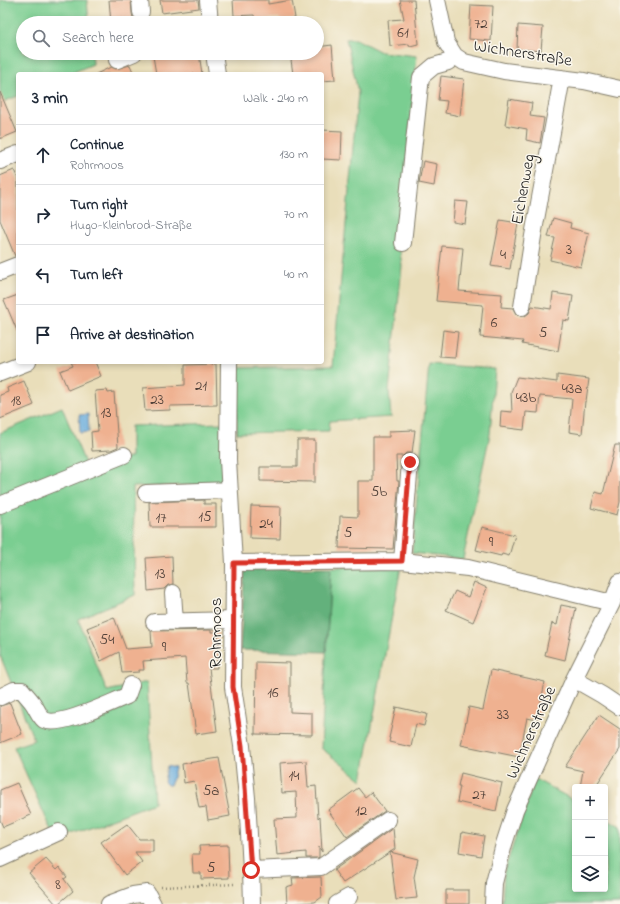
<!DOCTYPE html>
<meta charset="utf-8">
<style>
body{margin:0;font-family:"Indie Flower",sans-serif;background:#f6f6f7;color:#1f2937}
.controls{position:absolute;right:12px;bottom:12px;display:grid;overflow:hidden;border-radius:4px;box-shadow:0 2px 6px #0003}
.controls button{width:36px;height:36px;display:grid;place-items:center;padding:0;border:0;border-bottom:1px solid #e0e1e3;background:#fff;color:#1f2937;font:20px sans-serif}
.stop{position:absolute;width:12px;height:12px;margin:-9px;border:3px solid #d93025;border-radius:50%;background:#fff}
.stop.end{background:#d93025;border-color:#fff;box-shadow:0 1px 4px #0008}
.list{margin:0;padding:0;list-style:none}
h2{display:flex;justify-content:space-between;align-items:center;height:52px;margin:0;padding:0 16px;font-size:17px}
h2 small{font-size:13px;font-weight:400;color:#747a83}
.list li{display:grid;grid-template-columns:26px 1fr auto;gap:12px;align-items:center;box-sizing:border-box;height:60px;padding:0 16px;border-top:1px solid #e0e1e3}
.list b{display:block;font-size:15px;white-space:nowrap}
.list p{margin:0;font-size:13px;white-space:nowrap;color:#747a83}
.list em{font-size:13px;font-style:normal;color:#747a83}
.icon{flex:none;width:22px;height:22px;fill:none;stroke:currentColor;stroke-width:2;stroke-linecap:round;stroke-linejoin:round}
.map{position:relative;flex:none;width:620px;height:904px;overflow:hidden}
.search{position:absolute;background:#fff;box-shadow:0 2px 6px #0003;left:16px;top:16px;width:308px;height:44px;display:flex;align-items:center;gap:10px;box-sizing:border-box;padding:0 14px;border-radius:22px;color:#747a83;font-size:15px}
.panel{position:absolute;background:#fff;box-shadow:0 2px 6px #0003;left:16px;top:72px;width:308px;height:292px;border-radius:4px}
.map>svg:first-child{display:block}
</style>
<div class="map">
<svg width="620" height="904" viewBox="0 0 620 904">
<rect width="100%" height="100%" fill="#fbf7ec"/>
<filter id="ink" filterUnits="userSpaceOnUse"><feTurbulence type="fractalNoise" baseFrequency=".025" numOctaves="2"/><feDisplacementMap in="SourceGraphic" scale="8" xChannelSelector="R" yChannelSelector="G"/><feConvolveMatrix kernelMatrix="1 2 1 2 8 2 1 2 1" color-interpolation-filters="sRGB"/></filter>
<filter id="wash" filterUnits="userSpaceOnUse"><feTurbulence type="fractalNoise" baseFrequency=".012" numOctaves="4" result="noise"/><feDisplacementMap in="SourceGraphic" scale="16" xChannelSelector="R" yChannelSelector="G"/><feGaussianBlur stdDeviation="0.9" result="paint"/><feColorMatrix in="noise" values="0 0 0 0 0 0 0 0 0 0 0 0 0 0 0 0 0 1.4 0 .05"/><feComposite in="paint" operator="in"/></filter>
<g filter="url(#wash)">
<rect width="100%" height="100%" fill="#e9deba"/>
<path fill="#7ace91" stroke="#4b7556" d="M0,0H87L89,23H23V53H92L93,64L69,74H18V96L0,103Z
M346,39H356L381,52L417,56L399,245L402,266L389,391L391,417L330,421L329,431L237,433L236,368L333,366L358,92Z
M429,364L495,369L490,434L463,559L412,553Z
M62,407L89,473L131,457V426L222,423L225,484L133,487L135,595L78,619L107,691L147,682L154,803L56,840L14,747L34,740L0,655V433Z
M331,567H401L362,780L321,748Z
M535,779L575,801V889H605V818L620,827V904H502L504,872Z"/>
<path fill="#63b17b" stroke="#40664c" d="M331,567L326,652L240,650L245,568Z"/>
<path fill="#67abdc" stroke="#42647c" d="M88,414L89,432L80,433L79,415Z
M167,766L175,768L172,781L170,785H167L164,782Z"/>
<g id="blocks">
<path fill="#efb190" d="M109,0H131L132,13L133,18L137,21L138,23H111Z
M160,0H198L199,8L162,13Z
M233,0H268V4L292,0L295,18L280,20L279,18L255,20L254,15L234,16Z
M400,0H414L418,44L410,46L409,44L390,46L388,20L404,19Z
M471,5L493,6L491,41L469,39Z
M518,25L543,27L541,51L517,49Z
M332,45L335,80L322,81V74H293L290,53H317V47Z
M164,53H199L202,74H156L153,56L164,54Z
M130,65L134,74H96L111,67L116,69Z
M441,76L464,79L460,116L445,113L447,101L438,100Z
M0,92L17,132L0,139Z
M509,99L532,103L530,116L544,118L540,143L526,140L527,129L505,125Z
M322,130L342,131L341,160L322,159Z
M423,161L437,164L434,186L419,183Z
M14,170L18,179V256H15L0,220V176Z
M455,201L468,202L465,224L453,222Z
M553,218L571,223L570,228L589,233L581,267L550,260L555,238L548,237Z
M500,220L518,223L510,269L491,266Z
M442,246L463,248L459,291L502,294L501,307L513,308L516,314L520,316H525L529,313L532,306L551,309L553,293L573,296L569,321L563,320L558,351L522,344L523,341L480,337L483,305L436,301Z
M18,295V333L4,300Z
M443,330L458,332L455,358L440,357Z
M71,362H95L101,376L68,390L60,371L73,366Z
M216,364L217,405L170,406V410L145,411L143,388L185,385V365Z
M557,375L589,379L586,401H585L582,434L569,432L572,399L540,396L538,413L526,412L524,430L500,427L501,411L512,412L511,392L517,377L557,382Z
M24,381L34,405L0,419V395L8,392L7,388Z
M107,390L108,393L114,392L118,447L111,450L92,451L91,432L98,431L95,391Z
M415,430L412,453H406L403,456H396L397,481H399L393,549L339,548L340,516L358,517V481H373V437H389V431Z
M297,440H315V482L260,481V467H297Z
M615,445H620V502L617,515L591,508L595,492L603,494Z
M204,500V504H216V527H150L149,502Z
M251,506L281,507L280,539L250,538Z
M482,527L515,535L509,556L502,554L501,556L476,550Z
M172,556L173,584L168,585L164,589L148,591L146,558Z
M474,582L487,588L473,622L446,610L455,591L468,597Z
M561,605L576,608L565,660L545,655L552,623L557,625Z
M114,617L126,649L152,647L151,631L211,630V632H218L219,660H217V668H209L217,731L196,734L189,683H187L185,658L143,661L144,670H139V672L122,673L119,652L101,661L87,628Z
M256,662L290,663V712L312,713V735L255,734Z
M491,670L545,682L537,720L527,718L519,757L461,745L469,707L483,710Z
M10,703L22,734L0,743V706Z
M396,707L427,714L424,726L416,724L411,747L389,742L390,738H389Z
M599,715L620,729V749L595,787H580L583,771L565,767Z
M219,758L230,816L208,820L206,807L199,808L194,781L184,783L182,764Z
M306,761L308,787L316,786L318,818L320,816L322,852L319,847V857L318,858H306V852L277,855L274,819L297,818L296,792L282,793L280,763Z
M461,773L502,783L496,811L457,802L460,786H458Z
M17,783L31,815L3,827L0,820V790Z
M358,788L365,797L371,792L385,811L347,837L328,810Z
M127,824L139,839H153V852H135L142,862L125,875L101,842Z
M393,828L395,849L343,883L334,870Z
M462,832L484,836L481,856L459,852Z
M228,845L229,878L201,879V873H193L192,854H200L199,846Z
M390,852L418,859L414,877L417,898L396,900Z
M46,859L56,870L59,867L67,877L64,879L73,891L58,904H56L29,873Z
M321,877L322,897L315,902L287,904L286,887L293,885L292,878Z
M446,890H469V904H446Z"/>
</g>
</g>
<g filter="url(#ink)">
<use href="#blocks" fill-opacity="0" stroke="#827d6b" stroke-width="1"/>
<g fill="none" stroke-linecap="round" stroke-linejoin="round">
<defs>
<path id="minor" d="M140,0L141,12
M208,0L210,23
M437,0L446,42L455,56L464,62L504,71L584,81L620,89
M214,53L217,74
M117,60L134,53
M0,161L18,154
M403,243L421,77L434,66L448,62L455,56
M0,272L18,265
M522,307L533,236L562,78
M229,362L228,460L234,563L233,687L242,746L247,798L251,870L252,904
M0,373L28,362
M146,493L230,490
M0,505L124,455
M402,561L410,462
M234,563L402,561L468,568L612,603
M173,593L175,622
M154,622L234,620
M574,679L602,695L620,707
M0,697L14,690H22C25,694 29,698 32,702C36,707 39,716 44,720C60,728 111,702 127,696L131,685
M0,859L59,832
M251,870L321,867L388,820
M109,904L133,895L147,893L153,904
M337,904L349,897
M493,904L494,883L504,844L515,810L574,679L612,603L620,582"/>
</defs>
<use href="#minor" stroke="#827d6b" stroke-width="18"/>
<path stroke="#827d6b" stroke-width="2.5" stroke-dasharray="1 3" stroke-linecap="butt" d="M161,887L236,884"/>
<use href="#minor" stroke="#fff" stroke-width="16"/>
</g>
</g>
<g fill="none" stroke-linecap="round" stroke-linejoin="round" filter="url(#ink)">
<path stroke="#d93025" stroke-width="5" d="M251,870L242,746L233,687L234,563L402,561L410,462"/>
</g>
<g text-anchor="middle" stroke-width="3" stroke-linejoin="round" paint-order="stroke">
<g font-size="15" fill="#514139">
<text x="481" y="28">72</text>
<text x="403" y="37">61</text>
<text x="569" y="254">3</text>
<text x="503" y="259">4</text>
<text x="494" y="327">6</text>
<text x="543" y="337">5</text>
<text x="201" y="390">21</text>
<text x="572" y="393">43a</text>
<text x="526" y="402">43b</text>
<text x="157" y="404">23</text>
<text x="16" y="405">18</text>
<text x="106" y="417">13</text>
<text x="379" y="496">5b</text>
<text x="205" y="521">15</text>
<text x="161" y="522">17</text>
<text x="266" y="528">24</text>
<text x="348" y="537">5</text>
<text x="491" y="546">9</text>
<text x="160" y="578">13</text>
<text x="107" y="644">54</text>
<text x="164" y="651">9</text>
<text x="273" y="697">16</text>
<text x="503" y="719">33</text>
<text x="294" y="780">14</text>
<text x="211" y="795">5a</text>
<text x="479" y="799">27</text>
<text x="361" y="815">12</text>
<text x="211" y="872">5</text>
<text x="58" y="889">8</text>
</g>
<g font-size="17" fill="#1c1c1c" stroke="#fbf7ec">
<text transform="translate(523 52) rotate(9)" y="6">Wichnerstraße</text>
<text transform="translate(522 189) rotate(-80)" y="6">Eichenweg</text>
<text transform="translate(215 633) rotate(-90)" y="6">Rohrmoos</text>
<text transform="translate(530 732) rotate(-66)" y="6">Wichnerstraße</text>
</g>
</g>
</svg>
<div class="controls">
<button>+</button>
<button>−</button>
<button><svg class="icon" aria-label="layers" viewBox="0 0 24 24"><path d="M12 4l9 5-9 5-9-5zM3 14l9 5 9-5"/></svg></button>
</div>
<div class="stop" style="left:251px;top:870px"></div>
<div class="stop end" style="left:410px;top:462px"></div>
<div class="search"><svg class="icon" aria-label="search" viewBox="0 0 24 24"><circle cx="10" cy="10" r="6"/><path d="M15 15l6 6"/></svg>Search here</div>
<section class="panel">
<h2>3 min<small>Walk · 240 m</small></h2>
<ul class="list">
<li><svg class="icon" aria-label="ahead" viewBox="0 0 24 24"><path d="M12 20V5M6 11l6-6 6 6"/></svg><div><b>Continue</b><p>Rohrmoos</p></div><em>130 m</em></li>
<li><svg class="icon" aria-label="right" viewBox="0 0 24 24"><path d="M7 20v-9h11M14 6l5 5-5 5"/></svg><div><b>Turn right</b><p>Hugo-Kleinbrod-Straße</p></div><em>70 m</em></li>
<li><svg class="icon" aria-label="left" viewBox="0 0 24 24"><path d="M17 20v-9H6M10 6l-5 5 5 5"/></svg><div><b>Turn left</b></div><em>40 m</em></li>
<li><svg class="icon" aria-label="arrive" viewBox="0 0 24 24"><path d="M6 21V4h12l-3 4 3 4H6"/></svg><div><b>Arrive at destination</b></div></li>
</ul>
</section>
</div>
